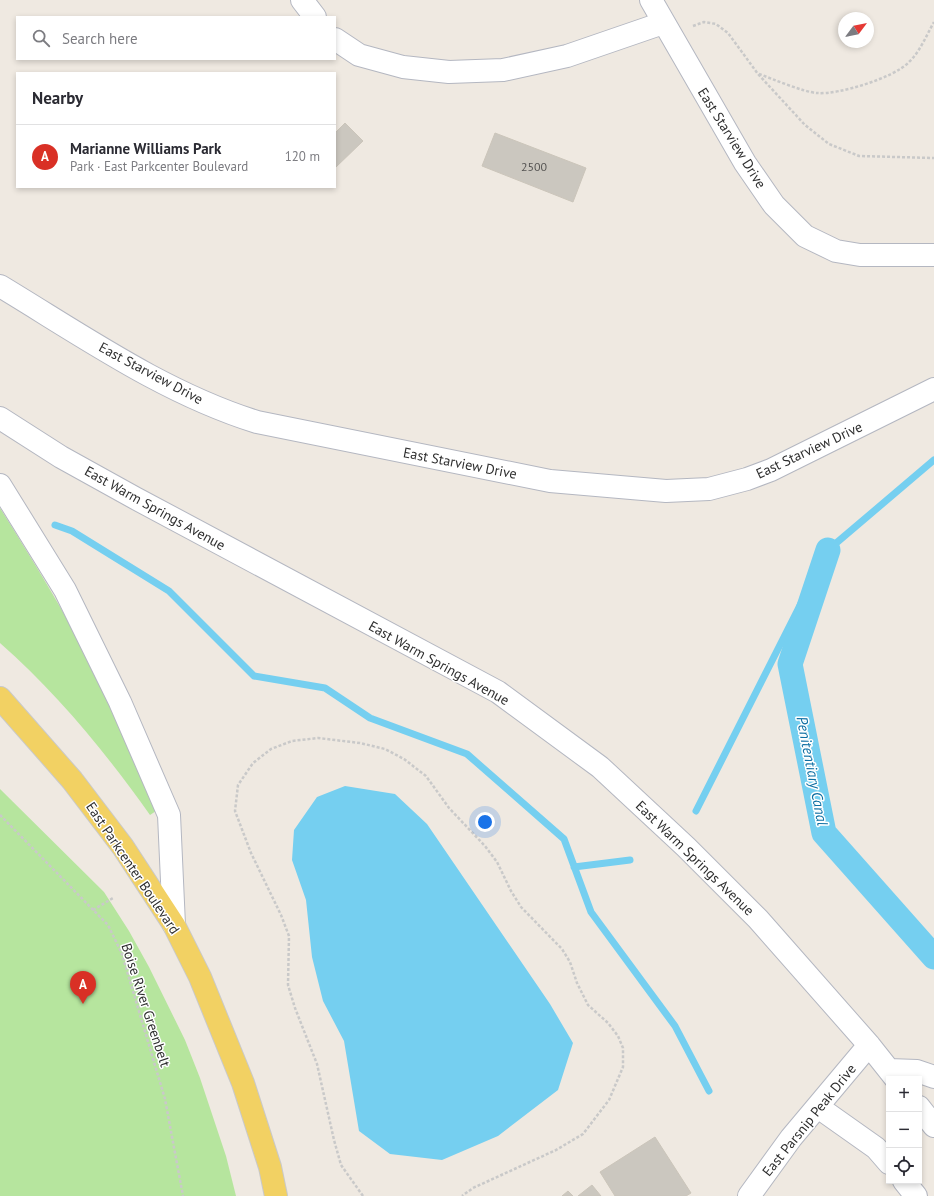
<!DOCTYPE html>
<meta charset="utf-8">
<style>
body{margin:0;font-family:"PT Sans",sans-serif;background:#f7f7f7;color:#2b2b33}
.controls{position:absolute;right:12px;bottom:12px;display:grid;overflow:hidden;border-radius:0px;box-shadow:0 2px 6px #0003}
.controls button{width:36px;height:36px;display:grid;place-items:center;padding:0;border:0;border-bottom:1px solid #e1e1e2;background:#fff;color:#2b2b33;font:20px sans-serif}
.compass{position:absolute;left:838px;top:12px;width:36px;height:36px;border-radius:50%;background:#fff;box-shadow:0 2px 6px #0003;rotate:58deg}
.you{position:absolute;left:485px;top:822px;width:14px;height:14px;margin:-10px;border:3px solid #fff;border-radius:50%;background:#1a73e8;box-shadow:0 0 0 6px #1a73e833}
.badge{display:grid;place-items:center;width:26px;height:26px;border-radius:50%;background:#d93025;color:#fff;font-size:13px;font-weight:700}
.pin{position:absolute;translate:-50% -33px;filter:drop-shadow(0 1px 2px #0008)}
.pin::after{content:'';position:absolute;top:21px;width:14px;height:12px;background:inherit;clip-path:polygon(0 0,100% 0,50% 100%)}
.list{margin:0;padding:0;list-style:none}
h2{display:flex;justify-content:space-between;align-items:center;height:52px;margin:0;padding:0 16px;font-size:17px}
h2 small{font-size:13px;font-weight:400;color:#7c7c81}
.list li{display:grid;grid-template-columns:26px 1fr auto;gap:12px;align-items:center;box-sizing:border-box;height:64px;padding:0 16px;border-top:1px solid #e1e1e2}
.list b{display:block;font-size:15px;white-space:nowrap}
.list p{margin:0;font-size:13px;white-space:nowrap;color:#7c7c81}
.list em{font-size:13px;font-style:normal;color:#7c7c81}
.icon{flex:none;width:22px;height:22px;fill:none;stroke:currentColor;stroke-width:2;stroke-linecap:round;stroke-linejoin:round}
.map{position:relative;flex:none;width:934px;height:1196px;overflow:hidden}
.search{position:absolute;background:#fff;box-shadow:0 2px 6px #0003;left:16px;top:16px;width:320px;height:44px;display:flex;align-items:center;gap:10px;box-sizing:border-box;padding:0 14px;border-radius:0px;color:#7c7c81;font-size:15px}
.panel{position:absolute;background:#fff;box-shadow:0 2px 6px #0003;left:16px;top:72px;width:320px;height:116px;border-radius:0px}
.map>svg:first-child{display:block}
</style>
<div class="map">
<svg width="934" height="1196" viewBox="0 0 934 1196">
<rect width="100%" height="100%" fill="#efe9e1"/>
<path fill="#b6e59e" d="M0,508C33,561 66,613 93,669C116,715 136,763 156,811L150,815C106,753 57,693 0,643Z
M0,789L104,892L129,931L149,967L185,1040L200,1078L226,1156L236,1196H0Z"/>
<path fill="#75cff0" d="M345,786L395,794L427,824L550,1004L573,1043L558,1090L498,1136L442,1160L390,1154L359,1131L344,1041L323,1001L312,957L306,900L292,860L294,830L317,797Z"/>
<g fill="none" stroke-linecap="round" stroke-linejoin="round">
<path stroke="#75cff0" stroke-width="7" d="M55,525L72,531L169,591L254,676L325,688L370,718L467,754L564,839L591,912L675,1026L709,1091
M696,811L828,550L934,460
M574,867L630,860"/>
<path stroke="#75cff0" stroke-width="25" d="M828,550L790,664L824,833L934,957"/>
</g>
<path fill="#cbc7bf" stroke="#cbc5ba" d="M345,123L363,141L335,168V133Z
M495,133L586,168L573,202L482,166Z
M655,1137L691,1193L686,1196H615L600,1172Z
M592,1185L601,1196H578Z
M568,1191L573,1196H562Z"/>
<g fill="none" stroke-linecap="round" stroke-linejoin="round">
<defs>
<path id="minor" d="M302,0L315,17
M651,0L745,163L774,205L805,236L836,251L860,255H934
M335,39L359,55L403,67L449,72L503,70L567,56L663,23
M0,286C83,336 164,393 257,422L550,481L666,491L709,489L747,479L771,470L934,389
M0,418L61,457L135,498L498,692L600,767L686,847L758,919L869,1045L896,1079
M0,485L65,590L120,702L169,815L174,925
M889,1070L917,1071L934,1077
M818,1107L876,1148L889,1163
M919,1107L934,1126
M904,1181L916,1196
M749,1196L791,1138L869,1045"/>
<path id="major" d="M0,698L72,780L123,847L174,925L200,977L243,1083L270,1167L276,1196"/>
</defs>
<use href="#minor" stroke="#b4b7c1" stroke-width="24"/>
<use href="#major" stroke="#c9c9c9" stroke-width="24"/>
<path stroke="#c9c9c9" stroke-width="2.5" stroke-dasharray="3 2" stroke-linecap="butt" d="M693,26L704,22L716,24L728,33L758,74L805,125L829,144L859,156L934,158
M759,74C773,79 803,92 817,93C838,95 893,78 908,63C920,52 926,36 934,22
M0,815L108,925L122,954L165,1099L183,1196
M93,910L113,898
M363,1196L341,1165L334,1140L317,1064L295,1008L288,985L289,936L281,915L251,853L235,811L238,785L253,763L271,749L292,741L318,738L360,743L385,749L404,759L426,776L449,808L485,846L497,862L511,891L521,907L562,949L570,962L577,983L588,1005L608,1023L618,1036L623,1048V1067L609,1100L583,1134L556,1150L473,1188L462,1196"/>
<use href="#minor" stroke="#fff" stroke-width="22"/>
<use href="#major" stroke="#f2d163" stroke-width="22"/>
</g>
<g text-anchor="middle" stroke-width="3" stroke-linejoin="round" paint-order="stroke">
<g font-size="12" fill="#555452">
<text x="534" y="171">2500</text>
</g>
<g font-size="14" fill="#2e2e2e" stroke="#fff">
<text transform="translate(732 138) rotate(58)" y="5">East Starview Drive</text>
<text transform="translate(151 373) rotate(28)" y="5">East Starview Drive</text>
<text transform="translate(809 450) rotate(-25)" y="5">East Starview Drive</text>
<text transform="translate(460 463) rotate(11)" y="5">East Starview Drive</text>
<text transform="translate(155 508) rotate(29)" y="5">East Warm Springs Avenue</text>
<text transform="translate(439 663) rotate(29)" y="5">East Warm Springs Avenue</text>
<text transform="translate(695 858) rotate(44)" y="5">East Warm Springs Avenue</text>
<text transform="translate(133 868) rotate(56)" y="5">East Parkcenter Boulevard</text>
<text transform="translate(146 1005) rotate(72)" y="5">Boise River Greenbelt</text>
<text transform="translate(809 1120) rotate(-51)" y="5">East Parsnip Peak Drive</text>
</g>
<g font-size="15" font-style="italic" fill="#0d6fa3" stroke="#fff">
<text transform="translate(812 771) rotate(79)" y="5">Penitentiary Canal</text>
</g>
</g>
</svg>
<div class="controls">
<button>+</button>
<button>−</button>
<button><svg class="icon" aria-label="locate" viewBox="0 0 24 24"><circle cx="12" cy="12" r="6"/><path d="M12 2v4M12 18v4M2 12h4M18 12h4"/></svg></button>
</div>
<svg class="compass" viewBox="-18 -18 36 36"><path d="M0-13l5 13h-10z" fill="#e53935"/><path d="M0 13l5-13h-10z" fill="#7c7c81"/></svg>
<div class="you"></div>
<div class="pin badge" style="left:83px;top:1004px">A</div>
<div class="search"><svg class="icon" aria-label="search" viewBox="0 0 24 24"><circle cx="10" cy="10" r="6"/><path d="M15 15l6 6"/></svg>Search here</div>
<section class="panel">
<h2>Nearby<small></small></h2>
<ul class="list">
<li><span class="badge">A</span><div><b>Marianne Williams Park</b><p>Park · East Parkcenter Boulevard</p></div><em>120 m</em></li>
</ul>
</section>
</div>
